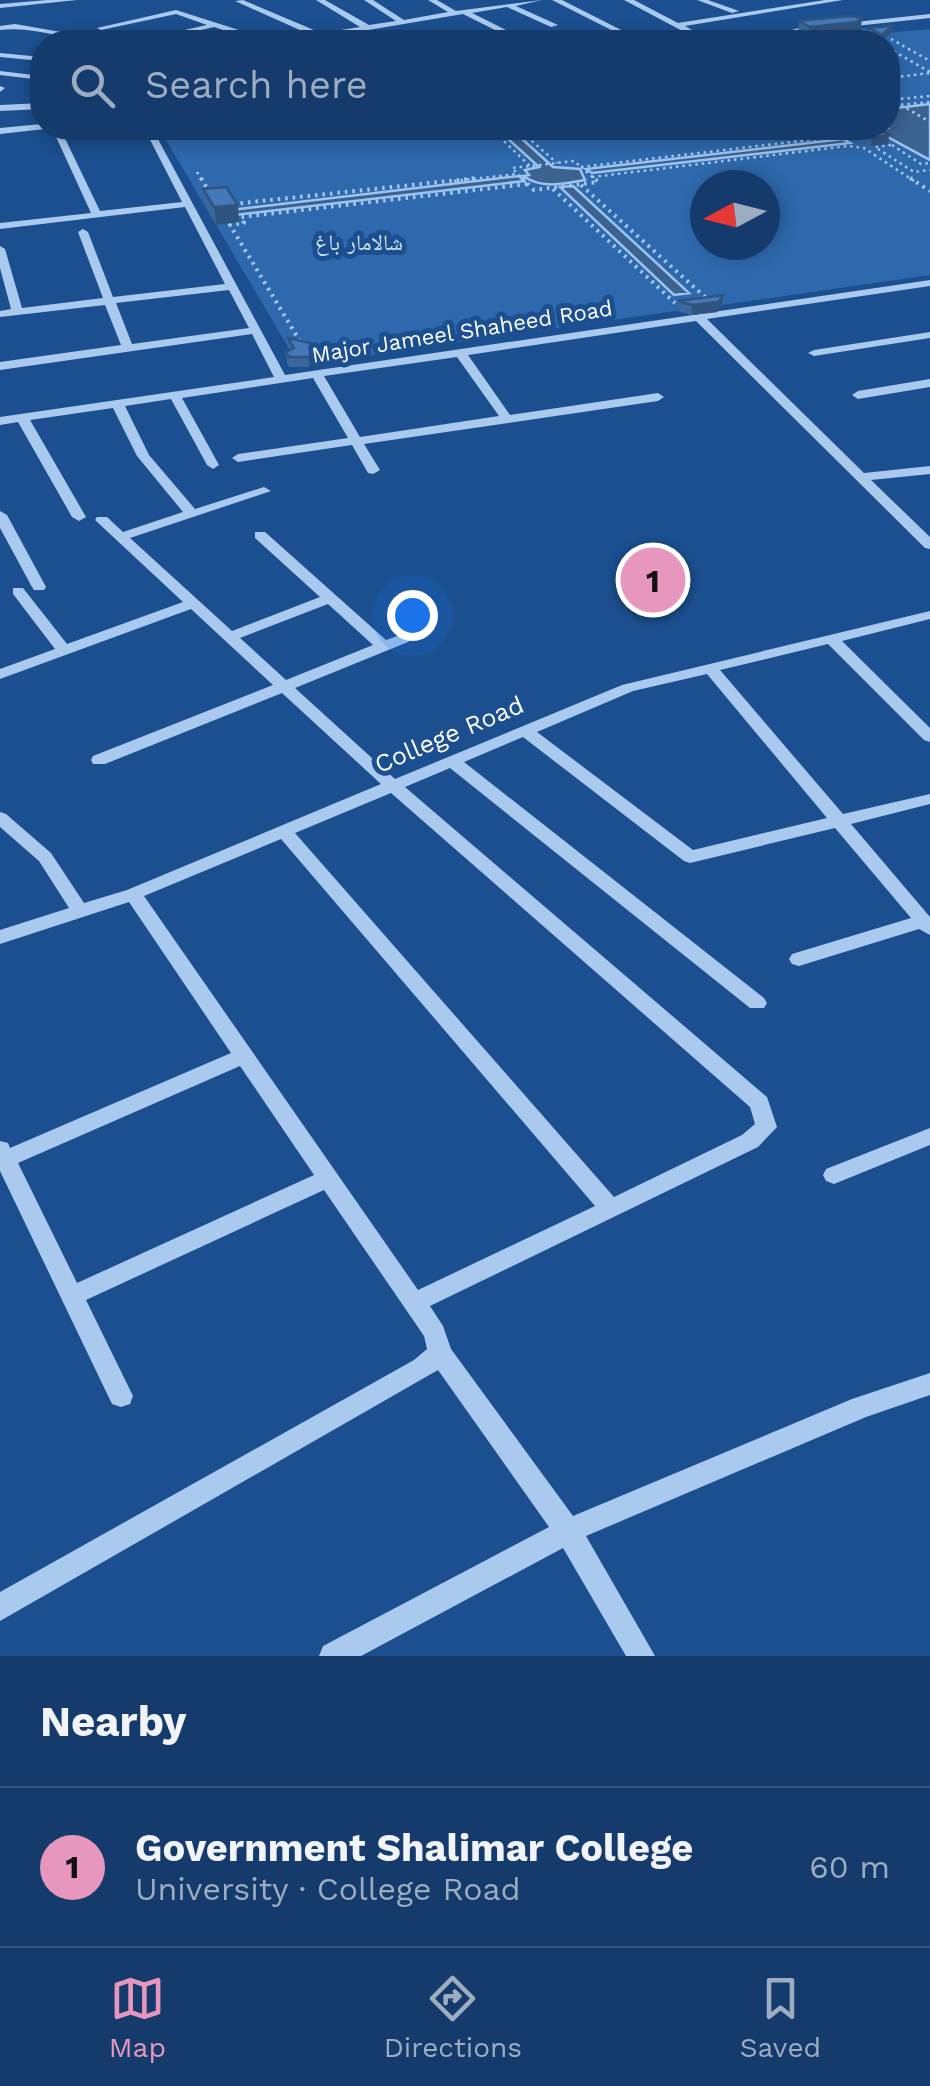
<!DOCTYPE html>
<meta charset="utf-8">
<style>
body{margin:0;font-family:"Work Sans","Noto Naskh Arabic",sans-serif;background:#214673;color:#f1f3f6}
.compass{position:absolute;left:690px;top:170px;width:90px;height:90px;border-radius:50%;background:#143b6b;box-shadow:0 5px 15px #0003;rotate:263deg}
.you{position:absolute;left:412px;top:615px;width:35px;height:35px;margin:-25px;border:8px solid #fff;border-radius:50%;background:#1a73e8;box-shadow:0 0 0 15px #1a73e833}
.badge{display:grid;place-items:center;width:65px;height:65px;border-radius:50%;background:#e797bd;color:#111;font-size:32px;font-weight:700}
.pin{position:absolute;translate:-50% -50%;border:5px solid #fff;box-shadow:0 2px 10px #0006}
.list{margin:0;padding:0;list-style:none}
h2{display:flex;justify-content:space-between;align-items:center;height:130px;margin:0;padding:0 40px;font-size:42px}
h2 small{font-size:32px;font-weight:400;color:#9dadc1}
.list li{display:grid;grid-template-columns:65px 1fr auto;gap:30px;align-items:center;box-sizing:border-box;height:160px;padding:0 40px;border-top:2px solid #33557e}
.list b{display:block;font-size:38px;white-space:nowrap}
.list p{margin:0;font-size:32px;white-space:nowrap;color:#9dadc1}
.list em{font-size:32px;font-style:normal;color:#9dadc1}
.icon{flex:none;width:55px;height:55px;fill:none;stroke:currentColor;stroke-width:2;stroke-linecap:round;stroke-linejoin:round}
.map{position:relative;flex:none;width:930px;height:1656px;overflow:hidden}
.search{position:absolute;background:#143b6b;box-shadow:0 5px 15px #0003;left:30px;right:30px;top:30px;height:110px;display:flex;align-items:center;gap:25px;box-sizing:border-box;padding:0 35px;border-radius:40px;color:#9dadc1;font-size:38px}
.sheet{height:290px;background:#143b6b}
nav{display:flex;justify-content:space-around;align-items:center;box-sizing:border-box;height:140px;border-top:2px solid #33557e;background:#143b6b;font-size:28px;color:#9dadc1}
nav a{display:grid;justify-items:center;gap:5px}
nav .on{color:#e797bd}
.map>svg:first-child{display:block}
</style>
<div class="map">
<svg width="930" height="1656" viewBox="0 0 930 1656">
<rect width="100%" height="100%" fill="#1b4f8f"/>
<path fill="#2e69ad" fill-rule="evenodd" d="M865,28L877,34L930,29V275L722,305L717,311H675L289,367L287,362L294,357L159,128H888V42H792ZM705,185H765V245H705Z"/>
<path fill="#3c6290" stroke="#9cc4f0" stroke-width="2.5" d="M930,104V160L871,128H888V109Z
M496,128H510L553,167L580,169L585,180C564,183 544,190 523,176L529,175L525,170L539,167Z
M843,139L850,143L592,173L586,169Z
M519,176L524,181L235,215L231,210Z
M573,186L689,293L674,295L560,187Z"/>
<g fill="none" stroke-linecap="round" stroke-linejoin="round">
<path stroke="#a9c9ee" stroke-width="2.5" stroke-dasharray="2.5 4" stroke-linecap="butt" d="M891,39L930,61
M888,48L930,72
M888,78L930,73
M888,100L930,96
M901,105L930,122
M888,106L930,102
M490,128L530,166
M517,128L557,163
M891,145L875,147L914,172L930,170
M892,145L921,164L930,163
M581,167L597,181
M581,167L834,137L829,133L838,132L831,128
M197,172L202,181
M592,177L848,146L864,148L914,181
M454,181L517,174
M525,181L512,168L574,161L581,167"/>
<path stroke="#a9c9ee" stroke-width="4" stroke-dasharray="2.5 5" stroke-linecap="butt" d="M201,178L211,195
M522,178L534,190L598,182L594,178
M910,178L930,191
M581,185L705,297
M553,189L675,303
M233,204L477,178
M304,348L230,225L244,223L241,217L528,184"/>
<path fill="#a9c9ee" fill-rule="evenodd" d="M47,0H77L0,8V4Z
M243,0L321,33L360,27L316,0H325L369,25L396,21L364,0H373L404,20L448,12L428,0H437L456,11L542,0L516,6L558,25L551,27L507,7L472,13L516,35L513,39L463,14L321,38L276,42L311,35L235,1Z
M552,0H562L641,40L690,35L624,0H634L678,23L825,0H843L685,26L703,36L658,42H635Z
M697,0H708L739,11L732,13Z
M176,10L270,40L271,42H261L214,27L153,41V37L207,25L176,14L101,30L97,28Z
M930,14V18L799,32L758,42H747L799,28Z
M15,24L107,40L111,42C74,44 37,25 0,30V26Z
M136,38L139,42H126Z
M0,53L42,57V61L0,57Z
M0,71L42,76V80L0,75Z
M0,86L5,88L0,92Z
M42,103V109L0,111V105Z
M42,124L45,129L0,134V128Z
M52,128H60L100,211L182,202L144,128H152L285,375L930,280V286L707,319L864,473L930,466V474L871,480L930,537V549L925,548L696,321L468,355L510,415L658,393L664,397L658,401L364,444L380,470L373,474L368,473L352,445L238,462L232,458L238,454L348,438L313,378L182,398L219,465L213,469L207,465L171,399L125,406L149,455L195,509L264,487L271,491L130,538L232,631L320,597L255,538V532H265L386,640L403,634L408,636L411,639L408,642L295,688L395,779L622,685L930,611V619L842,641L930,728V742L924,740L828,644L720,670L843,814L930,794V804L851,824L930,917V935L919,929L799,966L792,964L789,959L792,954L911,918L835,828L690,863L684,861L523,737L464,762L764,998L767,1003L764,1008H750L450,768L405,787L767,1097L777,1127L758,1147L430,1306L443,1326L451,1349L573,1516L852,1399L930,1373V1395L866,1417L586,1536L655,1656H626L563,1548L361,1656H319L323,1646L549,1527L438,1370L0,1621V1592L414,1360L427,1349L424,1336L324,1190L86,1300L133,1396L130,1404L121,1407L112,1404L0,1171V1141L8,1143L10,1148L231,1053L129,902L0,944V930L69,908L39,861L0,827V812L6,814L51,853L84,903L127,890L381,784L282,693L105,764H93L91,760L93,756L273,685L191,609L0,679V669L55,649L13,594V588H23L67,644L183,602L95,520L97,517H107L123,532L183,512L137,456L113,408L30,420L86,517L79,521L72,517L18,422L0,425V417L274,377L252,334L0,370V362L121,345L105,305L0,317V311L11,309L0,268V246L5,249L22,308L103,298L78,232L83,229L88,232L113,297L225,284L185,207L0,229V223L91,213ZM229,290L249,328L132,344L116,303ZM457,357L499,416L360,437L324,376ZM328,604L373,645L286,680L240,638ZM707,674L827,818L693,850L537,732L633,691ZM391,793L750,1107L755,1124L742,1135L614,1197L295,833ZM281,839L595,1206L418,1290L144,896ZM240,1066L314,1175L77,1283L18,1163Z
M930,332V338L814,356L808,353L814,350Z
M930,379V387L858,399L852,395L858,391Z
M0,511L7,515L46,587L44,590H34L32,587L0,528Z
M930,1128V1145L834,1184L826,1181L823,1175L826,1169Z"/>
</g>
<path fill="#3a679d" d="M862,18L860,32L855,36L808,41L798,35L799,21Z
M892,26L891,33L881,42L868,35L869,28Z
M850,128H877L889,135L888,144L871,146L849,132Z
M203,189L239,222L216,225L205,206Z
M678,301L722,305L717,312L692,315L677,311Z
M288,338L337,349L338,359L314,363L309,367H289L287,362L286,352L290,350Z"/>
<path fill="#305480" d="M862,18L860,32L855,36L808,41L810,27Z
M892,26L891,33L881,42L882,35Z
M889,135L888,144L871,146L872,138Z
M238,205L239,222L216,225L214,207Z
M723,295L722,305L717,312L692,315V305Z
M337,349L338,359L314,363L309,367L308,357L313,353Z"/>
<path fill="#4478b7" stroke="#305480" stroke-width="2.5" d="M850,16L862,18L857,22L810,27L799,21Z
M892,26L882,35L869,28L878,27Z
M856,128H877L889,135L872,138Z
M226,187L238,205L214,207L203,189Z
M723,295L718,302L692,305L678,301Z
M288,338L337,349L313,353L308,357H289L286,352L294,348Z"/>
<g text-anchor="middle" stroke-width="10" stroke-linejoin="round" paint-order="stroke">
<g font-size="22" fill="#cfe3fa" stroke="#1b4f8f">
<text x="359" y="250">شالامار باغ</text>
</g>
<g font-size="22" fill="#fff" stroke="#1b4f8f">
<text transform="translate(462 331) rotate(-9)" y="8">Major Jameel Shaheed Road</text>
</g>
<g font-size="25" fill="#fff" stroke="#1b4f8f">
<text transform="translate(449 734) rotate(-23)" y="9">College Road</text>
</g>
</g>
</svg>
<svg class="compass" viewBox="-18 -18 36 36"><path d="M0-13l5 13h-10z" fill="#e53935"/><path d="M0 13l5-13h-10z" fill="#9dadc1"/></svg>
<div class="you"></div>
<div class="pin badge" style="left:653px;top:580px">1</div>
<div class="search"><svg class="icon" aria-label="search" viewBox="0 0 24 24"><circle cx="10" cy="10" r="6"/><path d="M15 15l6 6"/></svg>Search here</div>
</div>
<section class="sheet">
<h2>Nearby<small></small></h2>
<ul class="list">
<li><span class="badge">1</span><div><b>Government Shalimar College</b><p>University · College Road</p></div><em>60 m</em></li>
</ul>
</section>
<nav>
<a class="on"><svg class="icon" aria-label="map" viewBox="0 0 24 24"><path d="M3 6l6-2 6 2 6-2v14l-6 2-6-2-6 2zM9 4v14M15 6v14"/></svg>Map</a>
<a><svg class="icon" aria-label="directions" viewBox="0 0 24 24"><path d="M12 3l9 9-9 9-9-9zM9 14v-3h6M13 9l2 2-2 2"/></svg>Directions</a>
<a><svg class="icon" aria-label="saved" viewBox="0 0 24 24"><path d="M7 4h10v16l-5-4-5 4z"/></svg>Saved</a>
</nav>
